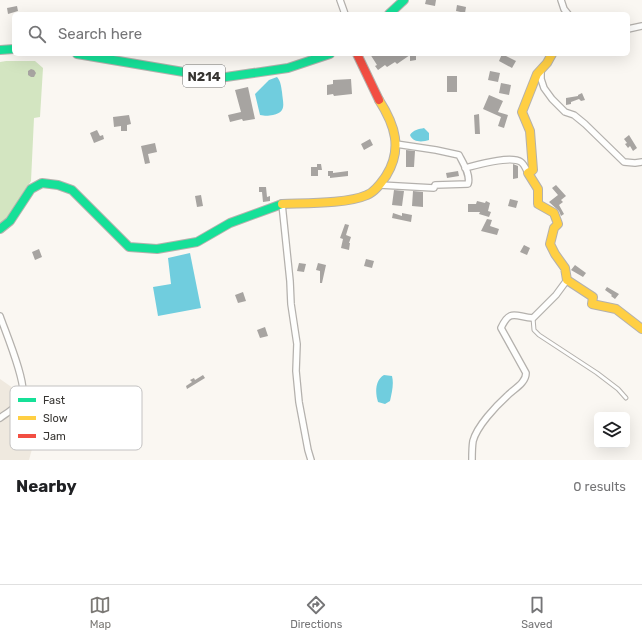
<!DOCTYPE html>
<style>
body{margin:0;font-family:Rubik,sans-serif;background:#f6f6f6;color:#202124}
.controls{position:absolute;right:12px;bottom:12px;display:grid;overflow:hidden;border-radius:6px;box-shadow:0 4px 16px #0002}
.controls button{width:36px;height:36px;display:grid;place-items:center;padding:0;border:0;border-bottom:1px solid #e0e0e0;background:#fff;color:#202124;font:20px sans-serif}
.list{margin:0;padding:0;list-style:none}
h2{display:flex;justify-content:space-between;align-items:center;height:52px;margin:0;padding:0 16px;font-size:17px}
h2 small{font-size:13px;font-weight:400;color:#757577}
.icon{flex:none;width:22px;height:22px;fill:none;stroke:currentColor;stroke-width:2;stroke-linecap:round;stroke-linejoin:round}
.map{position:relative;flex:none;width:642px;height:460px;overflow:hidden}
.search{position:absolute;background:#fff;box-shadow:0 4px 16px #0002;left:12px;right:12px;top:12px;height:44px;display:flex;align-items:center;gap:10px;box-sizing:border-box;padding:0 14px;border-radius:6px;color:#757577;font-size:15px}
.sheet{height:124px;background:#fff}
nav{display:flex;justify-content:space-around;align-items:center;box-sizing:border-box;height:56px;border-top:1px solid #e0e0e0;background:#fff;font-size:11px;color:#757577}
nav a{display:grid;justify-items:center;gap:2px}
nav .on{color:#7b7975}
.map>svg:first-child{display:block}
</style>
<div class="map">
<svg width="642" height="460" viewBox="0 0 642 460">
<rect width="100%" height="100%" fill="#faf7f2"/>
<path fill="#efe9df" d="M0,379L43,409L29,460H0Z"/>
<path fill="#d3e5c1" d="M6,61H35L43,68L40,117L34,118L31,181L10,214L0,226V62Z"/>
<path fill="#70cdde" d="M277,77C281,82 281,86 282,92C283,104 287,112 273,115C268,116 265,116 260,115L255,94L269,80Z
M424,128L429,133V140C423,142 413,143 410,135C413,130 419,129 424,128Z
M190,253L201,308L158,316L153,287L171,284L168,258Z
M384,375L392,376C394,384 392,392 390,401L385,404L378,402C375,393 375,380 384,375Z"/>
<path fill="#a7a4a1" d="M426,0H436L435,6L425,4Z
M457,5L466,7L465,13L456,11Z
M17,6L18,11L8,14L7,8Z
M370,54L416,55V60L410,61V55L397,64L395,62L387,67L385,65L378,70L375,66L377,65Z
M502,54L516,61L512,68L499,61Z
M31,69L34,70L36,73L34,77H31L28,75V71Z
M490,71L500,73L498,82L488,80Z
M447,76H457V92H447Z
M351,79L352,94L334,96L333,94L327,95V85L333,84V80Z
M501,83L511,85L509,95L499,93Z
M248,87L255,119L243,121L242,119L230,122L228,115L241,112L235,90Z
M582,93L585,100L581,101L579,99L571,102V104L566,105V98L578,96V95Z
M489,95L503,101L498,112L508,115L504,128L498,126L501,117L483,109Z
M479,114L480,134H475L474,115Z
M129,115L131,124L127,125V131H121V126L114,127L113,117Z
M97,130L100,136L103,135L104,139L94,143L90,133Z
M629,135L637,148L633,151L630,146L628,148L625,144L627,143L624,139Z
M370,139L373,145L364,150L361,144Z
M155,143L157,152L148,154L150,163L145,164L141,146Z
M406,150L415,151L414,167H406Z
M317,164H321L322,170H318V176H311V167H317Z
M513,164L518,166V178L513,179Z
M328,171H333V173L348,171V176L330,178V176H328Z
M458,171L459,176L447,178L446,173Z
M556,185L566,196L561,200L563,202L559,205L564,214L561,216L559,211L549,202L558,195L552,188Z
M259,187H266L267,197L270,196V201L263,202L262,192H259Z
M394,190L404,191L402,206L392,205Z
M413,191L423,192V207L412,206Z
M201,195L203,206L197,207L195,196Z
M510,199L518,201L516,208L508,206Z
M477,201L485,203L486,201L490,203L488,211L491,212L489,217L479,214L480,212H468V204H476Z
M393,213L402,216V213L412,215L411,222L392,218Z
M487,219L492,220L490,226L499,229L497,235L481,231Z
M345,224L349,225L346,235L351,237L349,243H350L349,250L341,248L343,239L340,238Z
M524,245L530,248L527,255L520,252Z
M39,249L42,257L35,260L32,252Z
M366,259L374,261L372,268L364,266Z
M299,263L306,264L304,272L297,271Z
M318,263L326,265L322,283H320V271L316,270Z
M575,265L586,273L583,277L571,270Z
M607,287L619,294L615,299L611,296L612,295L605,290Z
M243,292L246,301L238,303L235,295Z
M265,327L268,336L260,338L257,330Z
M203,375L205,378L187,389L186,386L192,382L190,380L194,378L195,380Z"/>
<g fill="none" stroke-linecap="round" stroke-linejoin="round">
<defs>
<path id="lane" d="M533,318L534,330L539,335L597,373L618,389L626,398"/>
<path id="street" d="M340,0L345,14
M561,0L564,9L568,14
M628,29L642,26
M541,70V79L544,88L552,99L565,112L574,115L585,124L624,162L635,163L642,162
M465,168C477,165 511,155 521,162C524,164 526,169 528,173
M380,185L434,188L435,185L468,184C471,175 463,163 459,155L436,150L396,144
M282,204L290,281L291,304L297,344L296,371L299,402L308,450L311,460
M0,316C5,331 28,385 22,397C18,407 8,412 0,418
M472,460C472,454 472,447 473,441C477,426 496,406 507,396C514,389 526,383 526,373L501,328C510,308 516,317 533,318L556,295L567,280"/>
<path id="fast" d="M389,14L404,0
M0,50L14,49
M77,54L219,78L288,68L330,54
M0,229L10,221L31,189L42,183L58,185L72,190L129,247L157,249L197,242L230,223L282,204"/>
<path id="slow" d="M552,54L547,63L537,74L522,112L530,131L533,170L528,173L538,189V204L554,213L558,224L554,228L550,244L555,254L565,268L567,280L593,297L592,304L616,309L642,329
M282,204C305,203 347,204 367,195C375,192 381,183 386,176C403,149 395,125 379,100"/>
<path id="jam" d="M357,54L379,100"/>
</defs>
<use href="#lane" stroke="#b4b1ad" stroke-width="5"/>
<use href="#street" stroke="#b4b1ad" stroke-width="8"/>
<use href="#fast" stroke="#b4b1ad" stroke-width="10"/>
<use href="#slow" stroke="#b4b1ad" stroke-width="10"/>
<use href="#jam" stroke="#b4b1ad" stroke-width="10"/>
<use href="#lane" stroke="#fefefd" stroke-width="3"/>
<use href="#street" stroke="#fefefd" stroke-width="5.5"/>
<use href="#fast" stroke="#16e098" stroke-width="8"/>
<use href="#slow" stroke="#ffcf43" stroke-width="8"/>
<use href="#jam" stroke="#f24e42" stroke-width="8"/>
</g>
<g text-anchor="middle" stroke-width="4" stroke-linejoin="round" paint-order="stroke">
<rect fill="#fff" stroke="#737270" stroke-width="1" x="183" y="65" width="42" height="22" rx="3"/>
<g font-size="13" font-weight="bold" fill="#373532">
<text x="204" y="81">N214</text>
</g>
</g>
<rect x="10" y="386" width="132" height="64" rx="6" fill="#fff" stroke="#c3c2c2" stroke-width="1"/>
<rect x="18" y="398" width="18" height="4" fill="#16e098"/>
<rect x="18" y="416" width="18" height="4" fill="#ffcf43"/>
<rect x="18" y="434" width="18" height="4" fill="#f24e42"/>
<g font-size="11" fill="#373532">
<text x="43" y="404">Fast</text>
<text x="43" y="422">Slow</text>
<text x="43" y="440">Jam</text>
</g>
</svg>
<div class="controls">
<button><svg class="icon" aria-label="layers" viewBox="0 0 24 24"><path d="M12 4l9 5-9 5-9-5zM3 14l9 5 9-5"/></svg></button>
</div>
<div class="search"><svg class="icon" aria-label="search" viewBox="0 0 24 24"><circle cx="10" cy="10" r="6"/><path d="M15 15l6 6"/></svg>Search here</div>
</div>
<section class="sheet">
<h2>Nearby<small>0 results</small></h2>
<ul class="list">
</ul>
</section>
<nav>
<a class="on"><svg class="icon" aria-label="map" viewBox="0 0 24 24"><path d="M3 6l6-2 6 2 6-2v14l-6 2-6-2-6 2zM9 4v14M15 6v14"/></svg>Map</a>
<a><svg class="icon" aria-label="directions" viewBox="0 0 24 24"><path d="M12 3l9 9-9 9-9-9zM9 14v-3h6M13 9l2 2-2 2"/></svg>Directions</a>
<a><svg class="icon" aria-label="saved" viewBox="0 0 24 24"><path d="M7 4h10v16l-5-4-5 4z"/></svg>Saved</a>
</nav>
